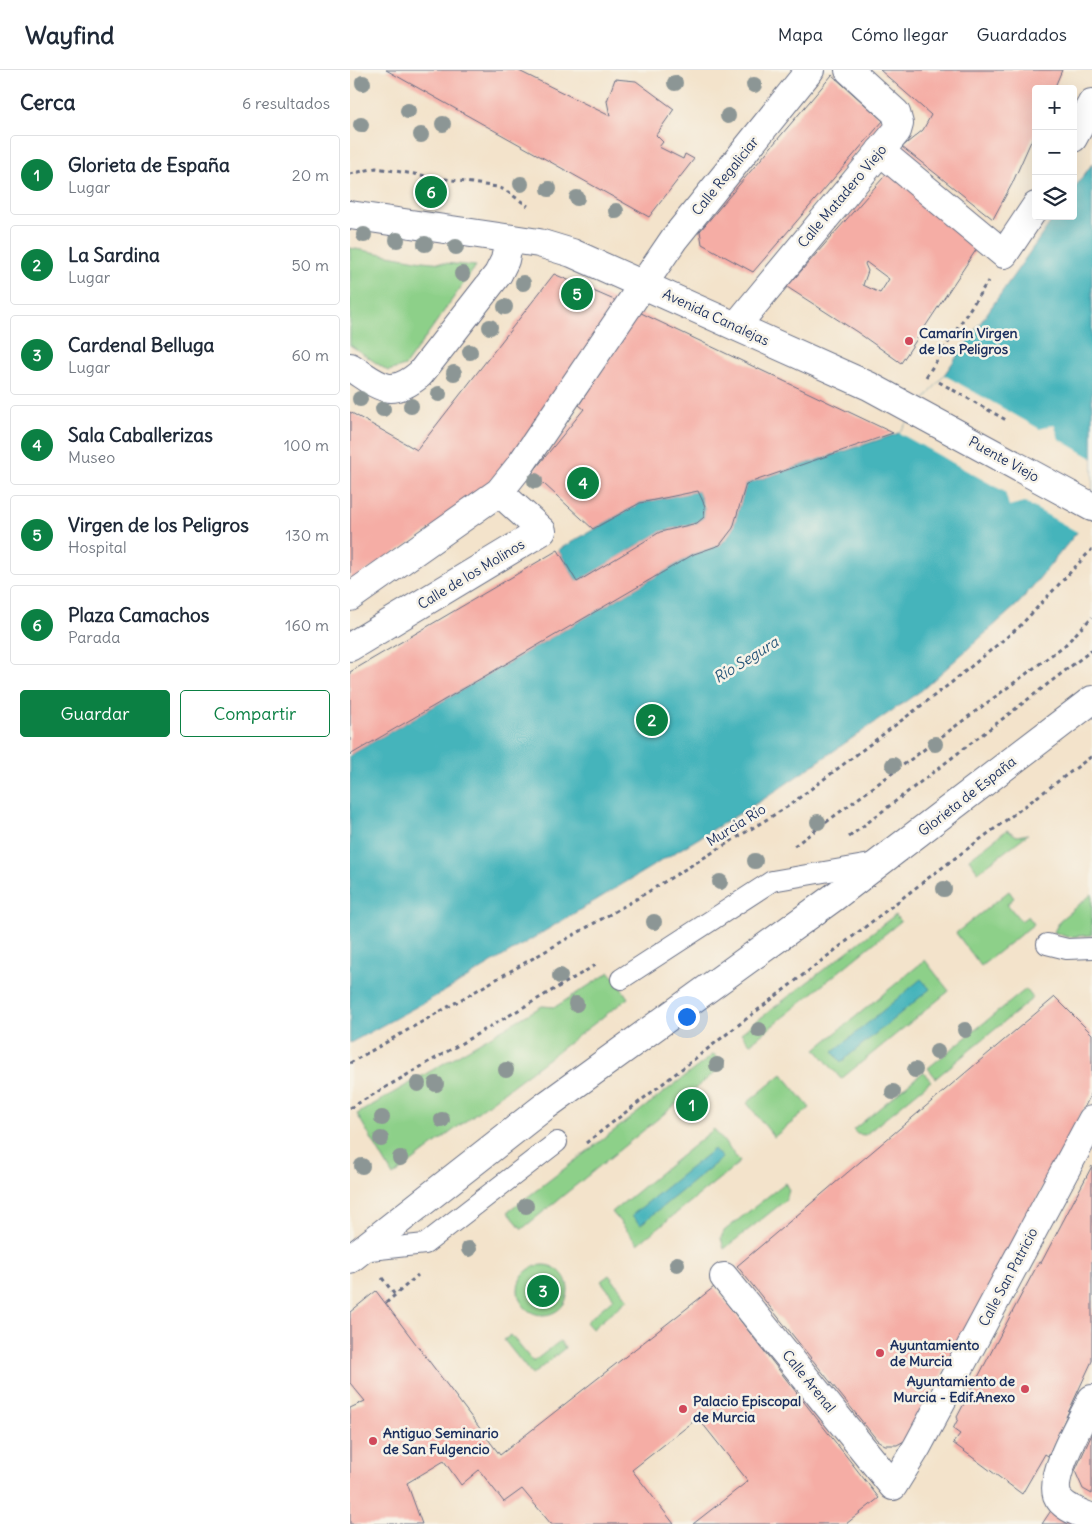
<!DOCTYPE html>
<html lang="es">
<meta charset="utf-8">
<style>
body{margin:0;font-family:Delius,sans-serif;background:#f6f6f7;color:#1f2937}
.controls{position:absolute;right:15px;top:15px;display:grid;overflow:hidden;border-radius:5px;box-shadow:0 5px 20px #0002}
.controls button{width:45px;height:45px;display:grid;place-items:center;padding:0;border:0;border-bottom:1px solid #e0e1e3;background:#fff;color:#1f2937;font:25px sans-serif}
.you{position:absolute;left:336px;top:946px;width:18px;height:18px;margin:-12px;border:4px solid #fff;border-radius:50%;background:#1a73e8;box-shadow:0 0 0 8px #1a73e833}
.badge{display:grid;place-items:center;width:32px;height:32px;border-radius:50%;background:#0b8043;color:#fff;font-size:16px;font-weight:700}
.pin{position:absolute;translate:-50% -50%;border:2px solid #fff;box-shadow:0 1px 5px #0006}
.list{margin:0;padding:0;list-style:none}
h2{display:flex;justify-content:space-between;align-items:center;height:65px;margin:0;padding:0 20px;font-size:21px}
h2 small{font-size:16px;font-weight:400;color:#747a83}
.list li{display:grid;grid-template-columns:32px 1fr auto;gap:15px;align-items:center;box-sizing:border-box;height:80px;margin:0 10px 10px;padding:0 10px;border:1px solid #e0e1e3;border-radius:5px}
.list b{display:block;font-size:19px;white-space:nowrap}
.list p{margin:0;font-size:16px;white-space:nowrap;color:#747a83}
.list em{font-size:16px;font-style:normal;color:#747a83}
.actions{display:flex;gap:10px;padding:15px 20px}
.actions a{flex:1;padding:11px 0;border:1px solid #0b8043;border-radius:5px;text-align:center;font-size:18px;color:#0b8043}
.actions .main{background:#0b8043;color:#fff}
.icon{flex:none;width:28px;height:28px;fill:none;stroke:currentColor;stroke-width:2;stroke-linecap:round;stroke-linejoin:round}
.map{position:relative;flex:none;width:742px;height:1454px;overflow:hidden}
header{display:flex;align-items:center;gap:30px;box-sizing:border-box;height:70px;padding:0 25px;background:#fff;border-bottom:1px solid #e0e1e3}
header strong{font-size:24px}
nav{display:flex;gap:28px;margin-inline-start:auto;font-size:18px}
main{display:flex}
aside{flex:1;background:#fff}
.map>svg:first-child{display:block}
</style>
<header>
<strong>Wayfind</strong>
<nav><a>Mapa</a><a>Cómo llegar</a><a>Guardados</a></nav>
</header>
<main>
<aside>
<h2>Cerca<small>6 resultados</small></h2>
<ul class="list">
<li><span class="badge">1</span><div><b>Glorieta de España</b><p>Lugar</p></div><em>20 m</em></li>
<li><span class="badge">2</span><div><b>La Sardina</b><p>Lugar</p></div><em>50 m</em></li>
<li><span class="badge">3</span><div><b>Cardenal Belluga</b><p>Lugar</p></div><em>60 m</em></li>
<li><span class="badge">4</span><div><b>Sala Caballerizas</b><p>Museo</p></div><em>100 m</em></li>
<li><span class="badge">5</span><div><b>Virgen de los Peligros</b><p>Hospital</p></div><em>130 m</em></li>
<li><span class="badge">6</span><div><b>Plaza Camachos</b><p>Parada</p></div><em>160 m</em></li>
</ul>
<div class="actions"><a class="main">Guardar</a><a>Compartir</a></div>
</aside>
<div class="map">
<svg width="742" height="1454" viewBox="0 0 742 1454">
<rect width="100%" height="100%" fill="#f7f3e8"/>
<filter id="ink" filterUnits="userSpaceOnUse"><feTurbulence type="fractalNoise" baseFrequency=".02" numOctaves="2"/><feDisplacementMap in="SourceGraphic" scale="10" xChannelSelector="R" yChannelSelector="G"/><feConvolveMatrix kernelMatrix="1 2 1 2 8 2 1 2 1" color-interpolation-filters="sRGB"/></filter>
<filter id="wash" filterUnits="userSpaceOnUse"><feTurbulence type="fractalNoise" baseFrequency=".0096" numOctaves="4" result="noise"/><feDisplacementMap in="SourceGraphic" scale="20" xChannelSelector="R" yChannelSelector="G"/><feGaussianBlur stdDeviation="1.12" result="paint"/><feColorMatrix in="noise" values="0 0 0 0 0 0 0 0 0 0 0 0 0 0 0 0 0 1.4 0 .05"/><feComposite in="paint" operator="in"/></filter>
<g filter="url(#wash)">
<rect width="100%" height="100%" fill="#f3e3cb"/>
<path fill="#8dd089" stroke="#548074" d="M0,178L72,191L126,196L55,296L38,301L0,275Z
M657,760L667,766L678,764L628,802L619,789Z
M659,821L664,828L657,834L671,851L678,846L684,854L631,896L606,863Z
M742,824V865L717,867L704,862L710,850Z
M545,845L551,851L400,974L391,963Z
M575,890L599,921L491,1009L466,979Z
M260,902L278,928L43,1106L7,1044L192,936L205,937Z
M676,919L683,928L586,1008L578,998Z
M364,984L373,996L172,1159L158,1142Z
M573,1002L581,1011L515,1065L507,1064L503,1060Z
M432,1004L460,1038L424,1067L397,1033Z
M364,1059L390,1092L288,1174L262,1142Z
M435,1113L439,1120L436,1130L374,1179L371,1168L374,1161Z
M168 1220a25 25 0 1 1 50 0a25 25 0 1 1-50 0Z
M259,1205L278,1229L242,1259L236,1252L264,1228L251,1211Z
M161,1265L183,1292L210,1271L215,1278L182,1305L154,1270Z"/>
<path fill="#44b4bb" stroke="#30728c" d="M742,94V444L669,533L572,620L417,727L97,920L0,973V685L344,484L370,475L378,467L383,458L396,414L549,363L594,305L705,146H723V120Z
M348,421L355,441L354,447L347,453L310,462L227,512L208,480L290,433Z
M571,909L580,919L491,992L483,982Z
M364,1079L372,1088L290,1155L282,1145Z"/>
<path fill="#f3e3cb" d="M594,305L690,359L704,354L709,369L742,388V448L729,463L674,432L659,436L655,422L549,363Z"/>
<g id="blocks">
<path fill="#f5ada5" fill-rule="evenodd" d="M36,0H167L260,46L257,31L265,9L286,11L324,39L306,65L313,72L309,77L333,89L335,84L344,89L299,147Z
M530,0H712L704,19H686V60L662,114L643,149L552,77L573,60L581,45Z
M482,5L533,51L403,202L352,174L350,161Z
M540,100L628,177L551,293L507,262L437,217ZM516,192L539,209L530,223L513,215L518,201L515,194Z
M204,204L271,233L158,392L117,435L0,512V342L67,380Z
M289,242L543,363L396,414L383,458L370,475L344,484L0,685V602L208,480L227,512L310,462L347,453L354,447L355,436L348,421L290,433L243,459L182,403L234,339L229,335Z
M705,927L742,964V1022L712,1082L556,1370L547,1375H535L527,1370L387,1196Z
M742,1096V1291L698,1386L695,1384L672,1424L603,1373L610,1364L603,1359L608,1349L607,1347L675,1218L689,1192L691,1193Z
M364,1217L529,1428L496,1454H343L398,1411L348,1348L282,1400L324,1454H201L172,1419L154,1432L129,1400L111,1415L94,1391L57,1413L72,1454H0V1338L15,1331L0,1313V1242L26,1221L150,1385Z
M742,1364V1424L733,1419L725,1401Z
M702,1439L729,1454H692Z"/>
</g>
</g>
<g filter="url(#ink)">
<use href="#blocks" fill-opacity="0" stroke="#676e84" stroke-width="1"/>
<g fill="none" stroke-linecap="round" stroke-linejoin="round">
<defs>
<path id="lane" d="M697,874L717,879L742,878
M271,909L422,811L526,793
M11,1181L75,1174L207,1072"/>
<path id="street" d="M723,68L742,33
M530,81L654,184L686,136
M0,145L189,173L222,183L519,316L742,437
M386,256L547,61L549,54L546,43L499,0
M0,297C29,315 39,330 70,304L148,204L155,190L159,169
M0,527L149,422L169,397L324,169L460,0
M0,577L192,461L149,422
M374,1207L543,1416L567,1377L742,1050
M742,1329C732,1350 700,1403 707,1425C712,1438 731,1443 742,1448"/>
<path id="secondary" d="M0,1189L194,1037L483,828L742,630"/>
</defs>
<use href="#lane" stroke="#676e84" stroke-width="22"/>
<use href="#street" stroke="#676e84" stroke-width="30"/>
<use href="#secondary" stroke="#676e84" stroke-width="30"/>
<path stroke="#676e84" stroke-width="3" stroke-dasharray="4 4" stroke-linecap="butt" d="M0,104L26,98L147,117L155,120L178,136
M576,307L638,211
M589,312L656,350
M499,767L742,580
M444,776L715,575L742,547
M0,993L283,831L437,737L601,613L669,557L742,479
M0,1038L246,895
M236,1073L577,809L742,686
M32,1208L45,1225
M36,1233L68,1205"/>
<use href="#lane" stroke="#fff" stroke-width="20"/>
<use href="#street" stroke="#fff" stroke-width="28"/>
<use href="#secondary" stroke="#fff" stroke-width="28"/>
</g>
<g fill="#8c9695">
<circle cx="13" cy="13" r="8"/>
<circle cx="325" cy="13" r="8"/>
<circle cx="404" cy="15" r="8"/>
<circle cx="58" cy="41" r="8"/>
<circle cx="378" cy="46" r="8"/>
<circle cx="93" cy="54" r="8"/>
<circle cx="11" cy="55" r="8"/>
<circle cx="71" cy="65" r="8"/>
<circle cx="171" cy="114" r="8"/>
<circle cx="199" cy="119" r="8"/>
<circle cx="227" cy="128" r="8"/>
<circle cx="266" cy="141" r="8"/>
<circle cx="14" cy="165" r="8"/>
<circle cx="47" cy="170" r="8"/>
<circle cx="75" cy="174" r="8"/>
<circle cx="106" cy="177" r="8"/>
<circle cx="112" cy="204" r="8"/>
<circle cx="173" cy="213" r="8"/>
<circle cx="155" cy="237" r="8"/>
<circle cx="140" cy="257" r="8"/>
<circle cx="120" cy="282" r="8"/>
<circle cx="104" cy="303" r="8"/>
<circle cx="89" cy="324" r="8"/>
<circle cx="10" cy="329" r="8"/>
<circle cx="61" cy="336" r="8"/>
<circle cx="33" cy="339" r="8"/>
<circle cx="185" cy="411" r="8"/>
<circle cx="585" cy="674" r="8"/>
<circle cx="543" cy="695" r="8"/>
<circle cx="468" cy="752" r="8"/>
<circle cx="405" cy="791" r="8"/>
<circle cx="370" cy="812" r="8"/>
<circle cx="594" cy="819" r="8"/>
<circle cx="304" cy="852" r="8"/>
<circle cx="210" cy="906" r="8"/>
<circle cx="226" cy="934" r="8"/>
<circle cx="409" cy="960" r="8"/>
<circle cx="615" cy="960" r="8"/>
<circle cx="587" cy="982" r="8"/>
<circle cx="367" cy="995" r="8"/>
<circle cx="156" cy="1000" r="8"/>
<circle cx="565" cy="1000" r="8"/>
<circle cx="68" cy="1014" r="8"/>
<circle cx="86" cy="1014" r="8"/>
<circle cx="543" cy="1022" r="8"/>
<circle cx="32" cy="1048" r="8"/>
<circle cx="92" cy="1050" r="8"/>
<circle cx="31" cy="1069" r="8"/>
<circle cx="50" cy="1088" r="8"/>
<circle cx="12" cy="1096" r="8"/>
<circle cx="176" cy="1136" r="8"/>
<circle cx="119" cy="1179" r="8"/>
<circle cx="327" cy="1194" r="8"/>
</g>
</g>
<g fill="#d1495b" stroke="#f7f3e8" stroke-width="2">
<circle cx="559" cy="271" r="5"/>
<circle cx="530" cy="1283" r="5"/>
<circle cx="675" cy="1319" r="5"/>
<circle cx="333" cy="1339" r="5"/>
<circle cx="23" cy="1371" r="5"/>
</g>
<g text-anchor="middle" stroke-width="5" stroke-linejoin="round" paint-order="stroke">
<g font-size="14" fill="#1b2f5e" stroke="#f7f3e8">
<text transform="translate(375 106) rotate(-51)" y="5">Calle Regaliciar</text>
<text transform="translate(492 126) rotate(-50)" y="5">Calle Matadero Viejo</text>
<text transform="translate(366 247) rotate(25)" y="5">Avenida Canalejas</text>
<text transform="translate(654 389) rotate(29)" y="5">Puente Viejo</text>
<text transform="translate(121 504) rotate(-31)" y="5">Calle de los Molinos</text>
<text transform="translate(617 726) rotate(-38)" y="5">Glorieta de España</text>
<text transform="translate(386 755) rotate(-32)" y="5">Murcia Río</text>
<text transform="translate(658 1207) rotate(-62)" y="5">Calle San Patricio</text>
<text transform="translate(459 1311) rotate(51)" y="5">Calle Arenal</text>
</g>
<g font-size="14" font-weight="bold" fill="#1b2f5e" stroke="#f7f3e8" text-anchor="start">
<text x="569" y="268">Camarín Virgen<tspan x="569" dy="16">de los Peligros</tspan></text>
<text x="540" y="1280">Ayuntamiento<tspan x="540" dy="16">de Murcia</tspan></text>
<text x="665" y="1316" text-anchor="end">Ayuntamiento de<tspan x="665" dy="16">Murcia - Edif.Anexo</tspan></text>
<text x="343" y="1336">Palacio Episcopal<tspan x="343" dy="16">de Murcia</tspan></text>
<text x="33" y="1368">Antiguo Seminario<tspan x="33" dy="16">de San Fulgencio</tspan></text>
</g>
<g font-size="15" font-style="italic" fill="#27577a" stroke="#f7f3e8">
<text transform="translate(396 590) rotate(-32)" y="5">Río Segura</text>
</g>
</g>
</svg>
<div class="controls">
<button>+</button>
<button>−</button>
<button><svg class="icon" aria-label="layers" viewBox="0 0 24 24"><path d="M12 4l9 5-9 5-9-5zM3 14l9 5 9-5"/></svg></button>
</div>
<div class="you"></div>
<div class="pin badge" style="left:342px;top:1035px">1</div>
<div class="pin badge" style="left:302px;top:650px">2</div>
<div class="pin badge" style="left:193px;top:1221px">3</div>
<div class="pin badge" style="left:233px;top:413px">4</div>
<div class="pin badge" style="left:227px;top:224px">5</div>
<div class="pin badge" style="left:81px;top:122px">6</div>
</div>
</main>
